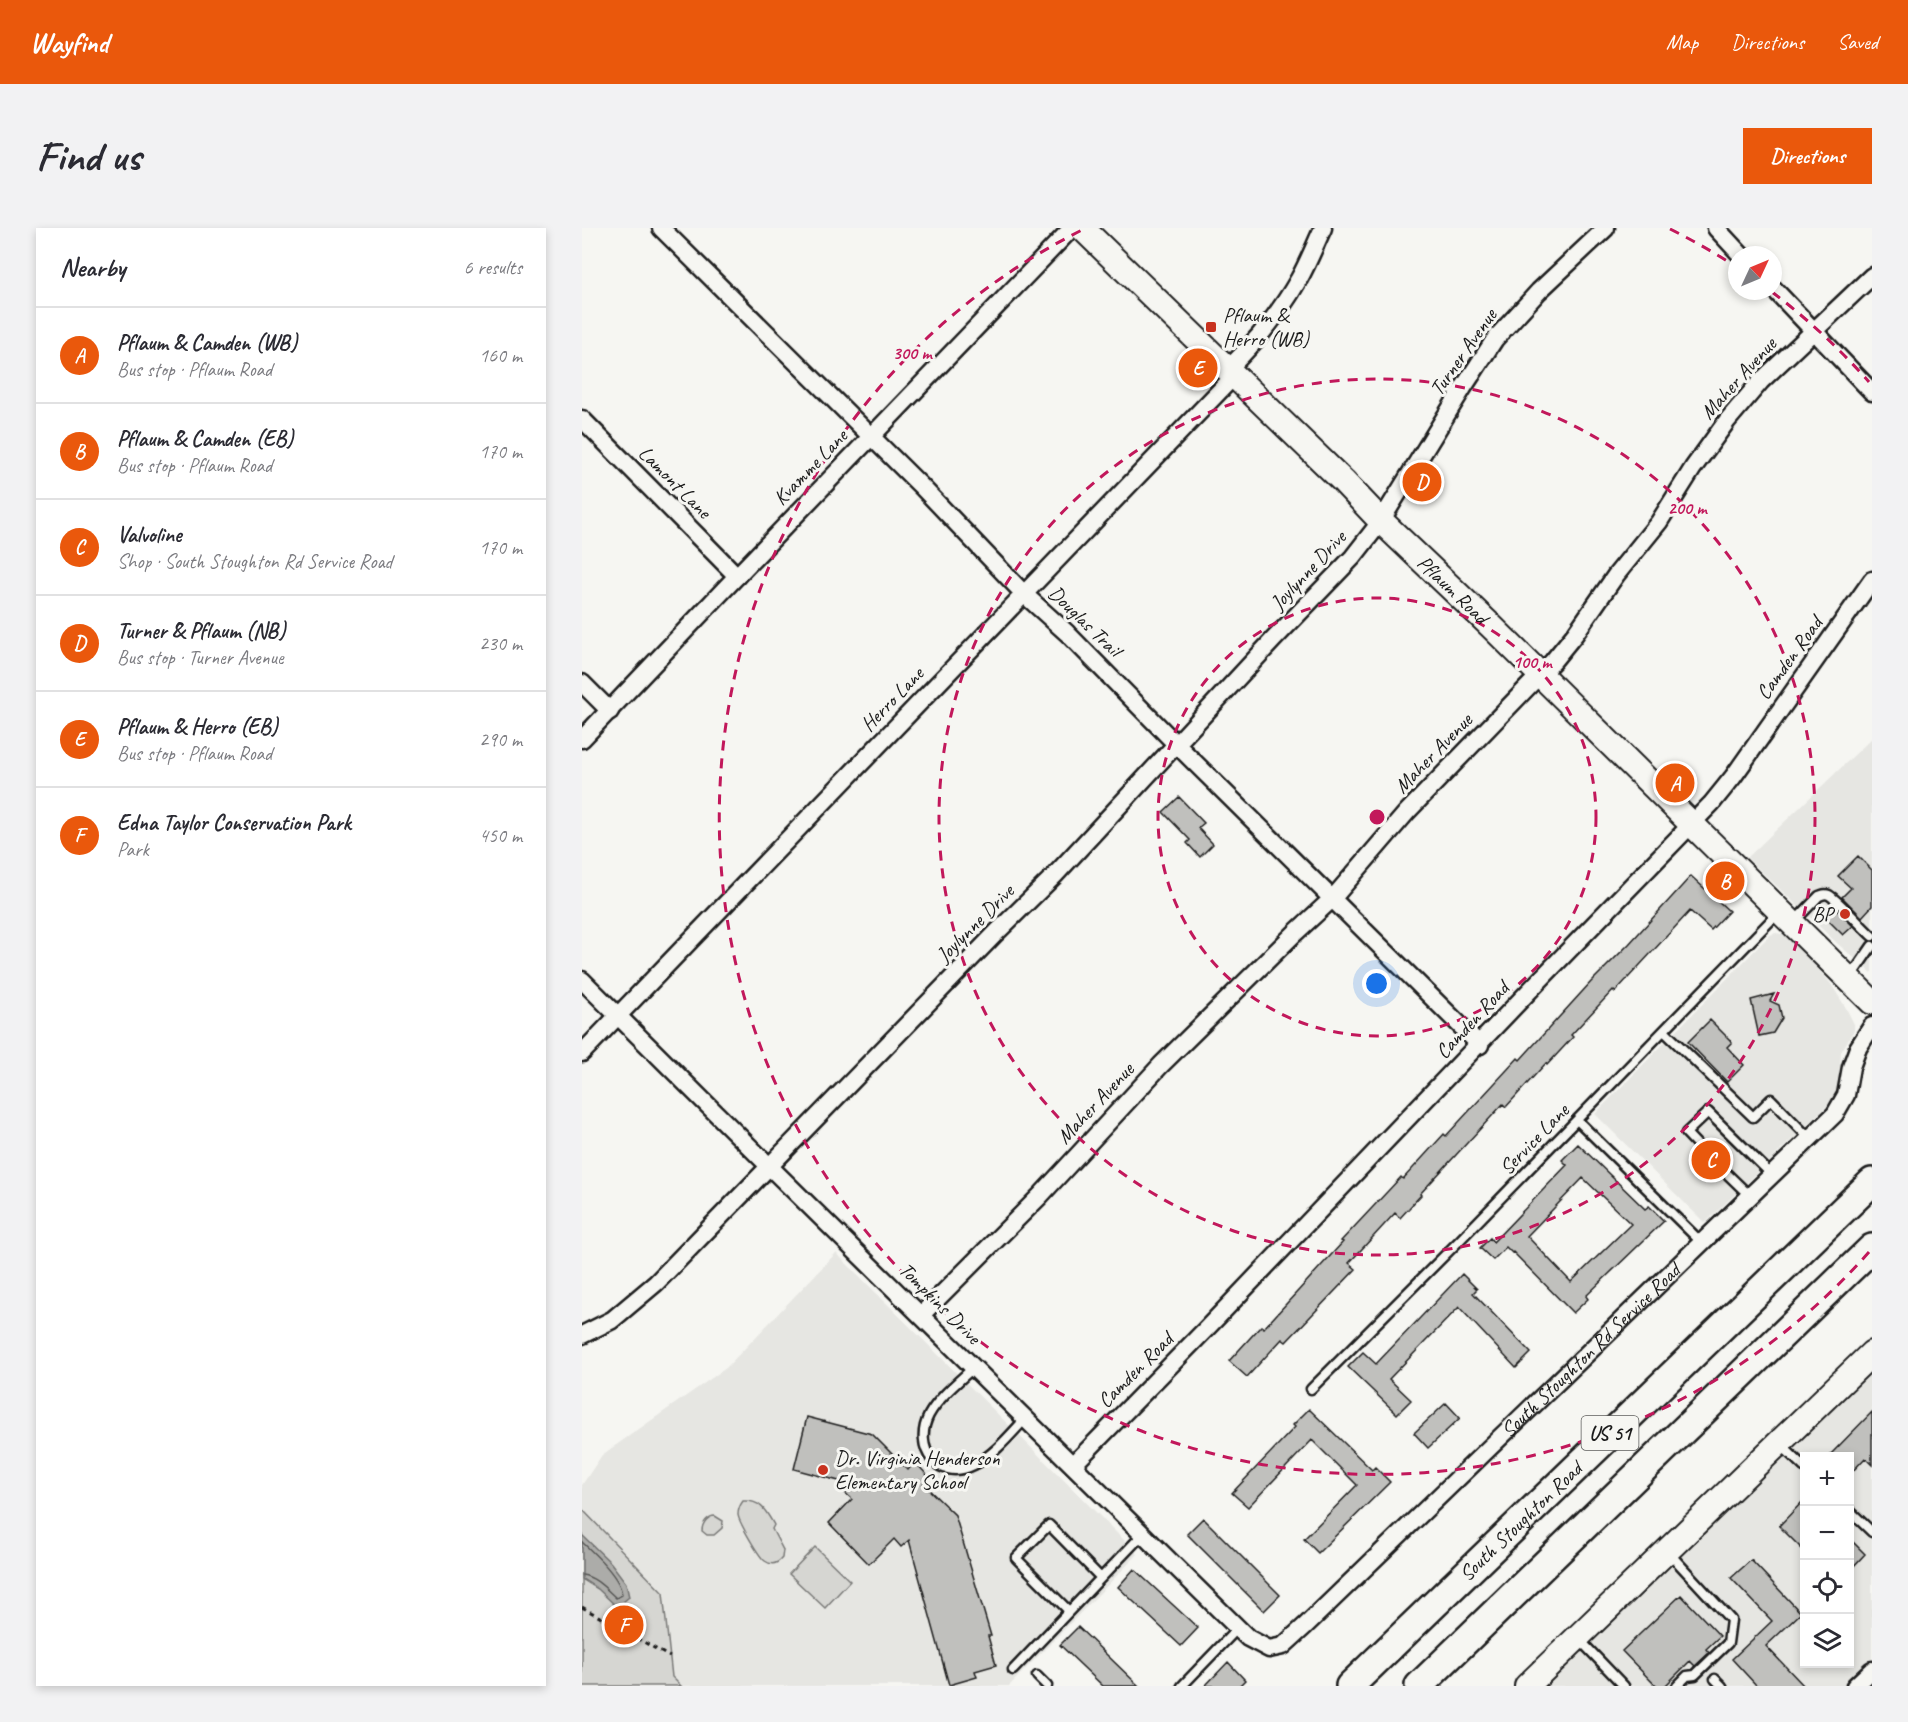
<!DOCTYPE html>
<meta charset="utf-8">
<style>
body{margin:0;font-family:Caveat,sans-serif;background:#f2f2f3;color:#2b2b33}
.controls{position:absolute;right:18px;bottom:18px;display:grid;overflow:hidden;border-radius:0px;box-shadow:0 3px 9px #0003}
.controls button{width:54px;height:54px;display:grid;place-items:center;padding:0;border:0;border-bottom:2px solid #e1e1e2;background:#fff;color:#2b2b33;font:30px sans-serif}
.compass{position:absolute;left:1146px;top:18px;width:54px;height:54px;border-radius:50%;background:#fff;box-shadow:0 3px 9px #0003;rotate:46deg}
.you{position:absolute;left:795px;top:756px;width:21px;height:21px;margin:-15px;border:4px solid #fff;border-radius:50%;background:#1a73e8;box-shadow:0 0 0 9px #1a73e833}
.badge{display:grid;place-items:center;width:39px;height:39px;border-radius:50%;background:#ea580c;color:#fff;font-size:20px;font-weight:700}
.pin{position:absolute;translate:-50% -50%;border:3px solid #fff;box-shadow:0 2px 6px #0006}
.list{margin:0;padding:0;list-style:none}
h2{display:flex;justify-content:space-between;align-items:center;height:78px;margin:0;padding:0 24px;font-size:26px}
h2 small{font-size:20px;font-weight:400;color:#7c7c81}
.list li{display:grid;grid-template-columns:39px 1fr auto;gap:18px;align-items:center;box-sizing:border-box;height:96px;padding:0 24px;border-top:2px solid #e1e1e2}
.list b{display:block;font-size:22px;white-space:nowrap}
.list p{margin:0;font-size:20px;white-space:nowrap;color:#7c7c81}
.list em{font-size:20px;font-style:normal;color:#7c7c81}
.icon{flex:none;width:33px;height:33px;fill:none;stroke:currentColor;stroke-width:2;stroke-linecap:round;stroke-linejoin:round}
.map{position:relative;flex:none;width:1290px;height:1458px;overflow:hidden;border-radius:0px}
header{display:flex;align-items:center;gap:36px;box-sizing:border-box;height:84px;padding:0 30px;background:#ea580c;color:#fff}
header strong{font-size:28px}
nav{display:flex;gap:33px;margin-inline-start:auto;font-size:21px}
.intro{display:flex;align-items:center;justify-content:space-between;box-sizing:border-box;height:144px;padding:0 36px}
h1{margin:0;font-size:42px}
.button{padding:15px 27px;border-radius:0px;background:#ea580c;color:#fff;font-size:21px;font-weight:700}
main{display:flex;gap:36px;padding:0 36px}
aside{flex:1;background:#fff;border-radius:0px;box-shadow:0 3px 9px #0003}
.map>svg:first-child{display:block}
</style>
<header>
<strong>Wayfind</strong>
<nav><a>Map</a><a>Directions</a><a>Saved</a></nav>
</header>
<div class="intro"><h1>Find us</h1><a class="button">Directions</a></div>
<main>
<aside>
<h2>Nearby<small>6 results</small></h2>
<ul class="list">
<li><span class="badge">A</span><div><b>Pflaum &amp; Camden (WB)</b><p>Bus stop · Pflaum Road</p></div><em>160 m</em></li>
<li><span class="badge">B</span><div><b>Pflaum &amp; Camden (EB)</b><p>Bus stop · Pflaum Road</p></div><em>170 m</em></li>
<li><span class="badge">C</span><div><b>Valvoline</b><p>Shop · South Stoughton Rd Service Road</p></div><em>170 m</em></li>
<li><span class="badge">D</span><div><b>Turner &amp; Pflaum (NB)</b><p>Bus stop · Turner Avenue</p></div><em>230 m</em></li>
<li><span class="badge">E</span><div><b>Pflaum &amp; Herro (EB)</b><p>Bus stop · Pflaum Road</p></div><em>290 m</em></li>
<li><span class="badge">F</span><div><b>Edna Taylor Conservation Park</b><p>Park</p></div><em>450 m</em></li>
</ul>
</aside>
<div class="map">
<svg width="1290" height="1458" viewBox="0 0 1290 1458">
<rect width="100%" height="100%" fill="#f6f6f2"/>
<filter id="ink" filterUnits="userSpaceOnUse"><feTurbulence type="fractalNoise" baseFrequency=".0167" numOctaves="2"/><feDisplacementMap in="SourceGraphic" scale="12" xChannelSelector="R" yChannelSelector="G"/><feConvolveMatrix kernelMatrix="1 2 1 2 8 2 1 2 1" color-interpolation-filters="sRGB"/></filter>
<g filter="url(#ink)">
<path fill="#e6e6e2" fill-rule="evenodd" d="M1290,510V745L1257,717L1165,630Z
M1194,705L1200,706L1221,724L1249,756L1264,780L1272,796V802L1259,824L1257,855L1255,865L1249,874L1123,995L1013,886L1181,714L1188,707Z
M254,1025L556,1326L427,1458H99L90,1449L81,1365L0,1281V1257L20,1227L144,1140Z
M1290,1125V1458H945ZM1222,1228H1268V1436H1222Z"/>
<path fill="#d6d6d2" stroke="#797977" stroke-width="1.5" d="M161,1273C179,1272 184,1283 192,1297L190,1301L201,1322L200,1330C196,1335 190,1338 183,1333C177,1329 157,1294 156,1287C156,1281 158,1277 161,1273Z
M0,1281L81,1365L90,1449L99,1458H0Z
M133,1288L141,1293L140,1300L132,1307H125L120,1303C120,1295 126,1288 133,1288Z
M233,1319L268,1353L243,1380L207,1346Z"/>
<path fill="#acaca9" stroke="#727271" stroke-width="1.5" d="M0,1307L29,1335L44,1355L47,1369L35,1379L16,1361L0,1351Z"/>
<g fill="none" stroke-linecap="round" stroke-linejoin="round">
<path stroke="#565654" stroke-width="1.5" d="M0,1314C13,1326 39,1350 40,1367L34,1370C24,1361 14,1349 0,1347"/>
</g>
<path fill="#c0c0bd" stroke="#1c1c1c" stroke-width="1.5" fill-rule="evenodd" d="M597,569L622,595L616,600L631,616L618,629L605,615L608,612L581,584Z
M1276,628L1290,642V678L1280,689L1260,669L1269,660L1256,648Z
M1109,648L1147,683L1129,702L1108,683L1033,764L1031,762L989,807L991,809L965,837L964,835L924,879L921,876L838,966L839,967L818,990L813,985L767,1035L774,1041L704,1114L700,1111L665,1149L647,1133L679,1098L682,1100L761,1014L759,1013L819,949L821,951L862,906L864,908L936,830L938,832L1009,754L1047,716Z
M1251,678L1271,698L1261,707L1242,688Z
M1192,766L1188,773L1197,777L1200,790L1191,805L1177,808L1169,772Z
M1128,792L1150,814L1145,819L1162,837L1145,854L1106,814Z
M1131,914L1147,931L1143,935L1139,933L1134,934L1132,938L1134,944L1128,949L1112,933L1117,928L1123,930L1127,928L1128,923L1126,919Z
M996,916L1063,981L1067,978L1082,993L1004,1068L1006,1071L991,1085L931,1024L930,1025L924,1019L911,1032L898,1020L908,1010L911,1014L985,937L980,932ZM1001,950L1049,996L989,1054L945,1008Z
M880,1046L895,1061L891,1065L949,1125L934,1140L877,1079L807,1151L829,1172L815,1186L766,1139L781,1124L794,1136Z
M864,1175L878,1190L846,1220L832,1205Z
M727,1181L790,1242L793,1239L808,1254L736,1325L722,1311L775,1257L730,1212L666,1279L650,1265L713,1199L711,1197Z
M1290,1184V1237L1283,1230L1268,1246V1228H1247Z
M225,1189L290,1206L326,1242L333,1234L347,1249L341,1256L373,1287L409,1408H406L414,1437L393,1443L395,1449L367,1457L327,1312L319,1319L312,1311L287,1336L247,1295L270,1271L261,1263L268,1256L212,1241Z
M1222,1272V1323L1197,1298Z
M621,1290L698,1367L682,1383L605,1306Z
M1268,1311L1283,1326L1268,1342Z
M1169,1332L1219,1385L1184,1418L1222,1458H1175L1150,1431L1190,1393L1149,1350Z
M552,1341L616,1400L599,1418L536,1359Z
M1099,1367L1138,1408L1124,1421L1127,1425L1113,1438L1108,1433L1083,1458H1074L1040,1423Z
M496,1399L557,1458H521L478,1417Z
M646,1434L663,1452L657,1458H623Z"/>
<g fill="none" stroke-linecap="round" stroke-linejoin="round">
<defs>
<path id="lane" d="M1211,695L1237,668C1241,667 1242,665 1247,667C1257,673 1280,699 1290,708
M1268,750L1290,718
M1082,803L1171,889L1189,871L1228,911
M995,892L1119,1014
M1122,924L1104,905L1126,884L1190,947
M1138,939L1168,968
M392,1139C377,1153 357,1169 347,1187C330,1220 356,1255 392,1237C412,1227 429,1206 444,1190
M729,1161L877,1013L1196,685
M1199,1217L1222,1239
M1268,1283L1290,1304
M1087,1325L1149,1392L1146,1415L1113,1447L1105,1448L1095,1458
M487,1383L434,1330L467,1297L519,1350
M996,1410L1042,1458
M431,1442L561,1306
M455,1448L465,1458
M1133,1451L1140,1458
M600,1458L656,1400"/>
<g id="street">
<path d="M79,0L339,258L443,367L485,405L594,516L898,817"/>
<path d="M1134,0L1159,27"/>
<path d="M1191,60L1290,164"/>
<path d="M645,142C673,115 698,85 717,51C726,35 733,17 741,0"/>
<path d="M0,191L155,348"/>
<path d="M0,455L28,483"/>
<path d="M0,511L155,348L490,0"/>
<path id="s1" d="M0,752L188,939L666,1410L687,1421L701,1418L723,1398L1253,886L1264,867L1269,839L1276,820L1290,798"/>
<path d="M0,825L652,148"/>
<path d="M339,1087L458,968L579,837L712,706L751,670L825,584L971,433L993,406L1034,347L1077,294L1111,240L1145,193L1179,153L1290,48"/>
<path d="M0,1107L30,1092L74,1055L414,705L473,647L691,412L771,329L799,293L881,160L913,111L957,63L1024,0"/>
<path d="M491,1237L625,1100L952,758L1130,575L1151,549L1290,352"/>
<path d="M1273,1458L1290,1442"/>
</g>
<g id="secondary">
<path id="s2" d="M500,0L761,253L799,293L909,398L1290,774"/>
<path d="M945,1458L1290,1125"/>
</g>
<g id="primary">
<path id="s3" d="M768,1458L1290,954"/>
<path d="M837,1458L1290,1020"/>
</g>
</defs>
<use href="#lane" stroke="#1c1c1c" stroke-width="13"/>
<use href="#street" stroke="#1c1c1c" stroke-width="21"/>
<use href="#secondary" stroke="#1c1c1c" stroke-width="28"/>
<use href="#primary" stroke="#1c1c1c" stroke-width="32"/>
<path stroke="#1c1c1c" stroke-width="3" stroke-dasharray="4.5 4.5" stroke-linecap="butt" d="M0,1379L88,1429"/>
<use href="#lane" stroke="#f6f6f2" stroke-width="8"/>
<use href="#street" stroke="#f6f6f2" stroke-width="16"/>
<use href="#secondary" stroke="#f6f6f2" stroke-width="24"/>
<use href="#primary" stroke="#f6f6f2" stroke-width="27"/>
</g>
</g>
<g fill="none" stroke="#c2185b" stroke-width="3" stroke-dasharray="10 8">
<circle cx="795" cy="589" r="219"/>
<circle cx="795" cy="589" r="438"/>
<path d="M1287 1024A657 657 0 1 1 502 1M1088 1A657 657 0 0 1 1153 38M1190 64A657 657 0 0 1 1287 154"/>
</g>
<g fill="#c8321e" stroke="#f6f6f2" stroke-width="2">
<rect x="623" y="93" width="12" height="12" rx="3"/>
<circle cx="1263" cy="686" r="6"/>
<circle cx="241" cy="1242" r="6"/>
</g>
<g text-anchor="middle" stroke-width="6" stroke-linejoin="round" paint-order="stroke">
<rect fill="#f6f6f2" stroke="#5d5d5c" stroke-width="1.5" x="999.5" y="1188" width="57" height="34" rx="4.5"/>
<g font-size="20" font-weight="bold" fill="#1c1c1c">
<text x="1028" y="1212">US 51</text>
</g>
<g font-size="21" fill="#1c1c1c" stroke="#f6f6f2" text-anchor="start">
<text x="641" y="94">Pflaum &amp;<tspan x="641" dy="24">Herro (WB)</tspan></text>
<text x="1251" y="693" text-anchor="end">BP</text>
<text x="253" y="1237">Dr. Virginia Henderson<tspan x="253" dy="24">Elementary School</tspan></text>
</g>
<g font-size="21" fill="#1c1c1c" stroke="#f6f6f2">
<text transform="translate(881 124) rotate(-55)" y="7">Turner Avenue</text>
<text transform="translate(1156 150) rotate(-48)" y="7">Maher Avenue</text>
<text transform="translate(228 239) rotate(-46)" y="7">Kvamme Lane</text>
<text transform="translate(93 254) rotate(45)" y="7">Lamont Lane</text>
<text transform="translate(726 342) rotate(-47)" y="7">Joylynne Drive</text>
<text dy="7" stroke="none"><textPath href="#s2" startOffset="518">Pflaum Road</textPath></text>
<text transform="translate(503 393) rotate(44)" y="7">Douglas Trail</text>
<text transform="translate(1207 430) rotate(-54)" y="7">Camden Road</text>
<text transform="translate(310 471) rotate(-46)" y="7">Herro Lane</text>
<text transform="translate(851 525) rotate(-46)" y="7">Maher Avenue</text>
<text transform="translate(393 695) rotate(-45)" y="7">Joylynne Drive</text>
<text transform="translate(890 792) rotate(-47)" y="7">Camden Road</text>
<text transform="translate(513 875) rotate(-47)" y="7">Maher Avenue</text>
<text transform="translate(952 911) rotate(-46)" y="7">Service Lane</text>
<text transform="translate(358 1075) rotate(45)" y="7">Tompkins Drive</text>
<text dy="7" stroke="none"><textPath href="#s1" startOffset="1401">South Stoughton Rd Service Road</textPath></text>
<text transform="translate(553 1142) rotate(-45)" y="7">Camden Road</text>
<text dy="7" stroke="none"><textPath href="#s3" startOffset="237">South Stoughton Road</textPath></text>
</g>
</g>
<circle cx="795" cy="589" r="9" fill="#c2185b" stroke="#f6f6f2" stroke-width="3"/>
<g font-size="18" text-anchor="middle" font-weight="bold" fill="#c2185b" stroke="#f6f6f2" stroke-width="6" stroke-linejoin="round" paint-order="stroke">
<text x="330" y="131">300 m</text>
<text x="1105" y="286">200 m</text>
<text x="950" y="440">100 m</text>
</g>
</svg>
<div class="controls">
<button>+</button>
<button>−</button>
<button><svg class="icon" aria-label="locate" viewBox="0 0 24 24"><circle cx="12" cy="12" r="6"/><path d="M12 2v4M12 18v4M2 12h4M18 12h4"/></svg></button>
<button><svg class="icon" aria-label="layers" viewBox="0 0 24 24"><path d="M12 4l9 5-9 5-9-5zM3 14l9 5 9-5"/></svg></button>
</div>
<svg class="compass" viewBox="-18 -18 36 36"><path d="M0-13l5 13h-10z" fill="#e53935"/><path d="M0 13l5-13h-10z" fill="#7c7c81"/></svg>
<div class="you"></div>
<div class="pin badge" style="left:1093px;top:555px">A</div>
<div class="pin badge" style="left:1143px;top:653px">B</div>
<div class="pin badge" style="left:1129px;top:932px">C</div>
<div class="pin badge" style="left:840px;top:254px">D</div>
<div class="pin badge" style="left:616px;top:140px">E</div>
<div class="pin badge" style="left:42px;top:1397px">F</div>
</div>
</main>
